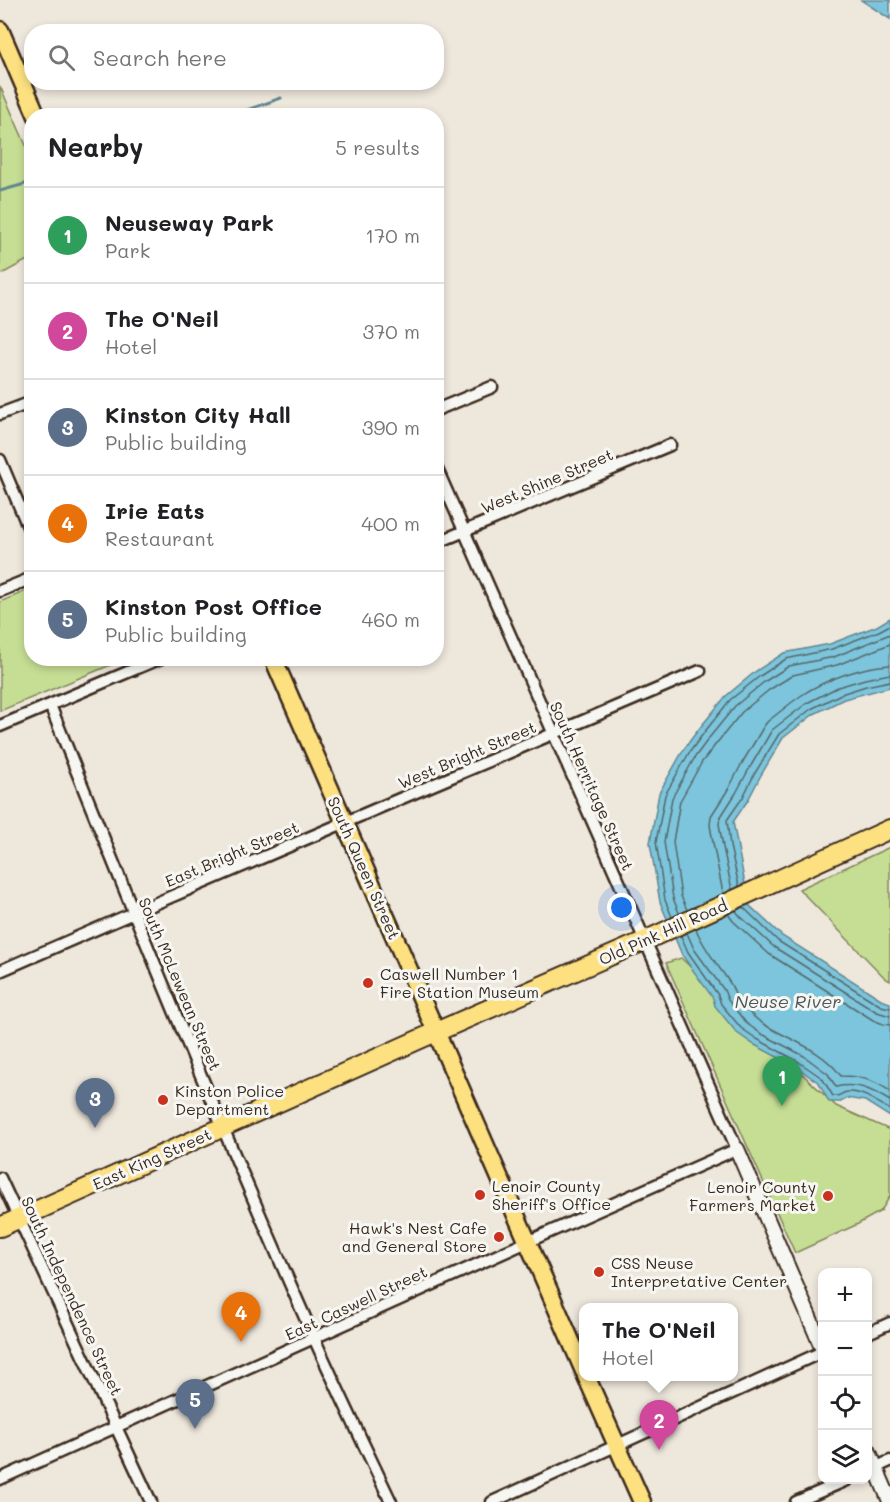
<!DOCTYPE html>
<meta charset="utf-8">
<style>
body{margin:0;font-family:Mali,sans-serif;background:#f2f2f2;color:#202124}
.controls{position:absolute;right:18px;bottom:18px;display:grid;overflow:hidden;border-radius:12px;box-shadow:0 3px 9px #0003}
.controls button{width:54px;height:54px;display:grid;place-items:center;padding:0;border:0;border-bottom:2px solid #e0e0e0;background:#fff;color:#202124;font:30px sans-serif}
.you{position:absolute;left:622px;top:908px;width:21px;height:21px;margin:-15px;border:4px solid #fff;border-radius:50%;background:#1a73e8;box-shadow:0 0 0 9px #1a73e833}
.badge{display:grid;place-items:center;width:39px;height:39px;border-radius:50%;background:#1a73e8;color:#fff;font-size:20px;font-weight:700}
.pin{position:absolute;translate:-50% -50px;filter:drop-shadow(0 2px 3px #0008)}
.pin::after{content:'';position:absolute;top:32px;width:21px;height:18px;background:inherit;clip-path:polygon(0 0,100% 0,50% 100%)}
.popup{position:absolute;left:579px;top:1303px;width:159px;height:78px;box-sizing:border-box;display:grid;place-content:center;border-radius:12px;background:#fff;filter:drop-shadow(0 2px 4px #0005);font-size:20px;white-space:nowrap;color:#757577}
.popup b{font-size:22px;color:#202124}
.popup::after{content:'';position:absolute;left:50%;top:100%;margin-left:-12px;border:12px solid transparent;border-top-color:#fff}
.list{margin:0;padding:0;list-style:none}
h2{display:flex;justify-content:space-between;align-items:center;height:78px;margin:0;padding:0 24px;font-size:26px}
h2 small{font-size:20px;font-weight:400;color:#757577}
.list li{display:grid;grid-template-columns:39px 1fr auto;gap:18px;align-items:center;box-sizing:border-box;height:96px;padding:0 24px;border-top:2px solid #e0e0e0}
.list b{display:block;font-size:22px;white-space:nowrap}
.list p{margin:0;font-size:20px;white-space:nowrap;color:#757577}
.list em{font-size:20px;font-style:normal;color:#757577}
.icon{flex:none;width:33px;height:33px;fill:none;stroke:currentColor;stroke-width:2;stroke-linecap:round;stroke-linejoin:round}
.map{position:relative;flex:none;width:890px;height:1502px;overflow:hidden}
.search{position:absolute;background:#fff;box-shadow:0 3px 9px #0003;left:24px;top:24px;width:420px;height:66px;display:flex;align-items:center;gap:15px;box-sizing:border-box;padding:0 21px;border-radius:24px;color:#757577;font-size:22px}
.panel{position:absolute;background:#fff;box-shadow:0 3px 9px #0003;left:24px;top:108px;width:420px;height:558px;border-radius:24px}
.map>svg:first-child{display:block}
</style>
<div class="map">
<svg width="890" height="1502" viewBox="0 0 890 1502">
<rect width="100%" height="100%" fill="#eee7dc"/>
<filter id="ink" filterUnits="userSpaceOnUse"><feTurbulence type="fractalNoise" baseFrequency=".0167" numOctaves="2"/><feDisplacementMap in="SourceGraphic" scale="12" xChannelSelector="R" yChannelSelector="G"/><feConvolveMatrix kernelMatrix="1 2 1 2 8 2 1 2 1" color-interpolation-filters="sRGB"/></filter>
<g filter="url(#ink)">
<path fill="#c6de94" stroke="#808459" stroke-width="1.5" d="M0,86L31,157V258L0,275Z
M31,589L32,658L125,659L0,711V602Z
M890,847V981L885,978L799,889Z
M681,958L836,1106L890,1130V1196L881,1211L858,1224L795,1253L666,963Z"/>
<path fill="#7cc5dc" stroke="#628790" stroke-width="1.5" d="M861,0H890V19Z
M890,618V687L844,699L814,714L783,738L761,775L748,800L733,822L749,905L782,936L884,1001L890,1003V1117L865,1101L846,1098L841,1102H829L819,1083L796,1067L753,1044L737,1033L715,1006L713,998L682,955L660,902L650,843L659,793L684,749L698,730L726,696L756,671L784,653L830,644L877,626Z"/>
<g fill="none" stroke-linecap="round" stroke-linejoin="round">
<path stroke="#55686a" stroke-width="1.5" d="M739,886L730,846L727,820L743,797L755,773L779,734L811,709L841,694L866,686L890,681
M732,890L723,847L719,824L720,818L736,793L749,769L772,730L807,703L838,687L865,679L890,674
M723,893L714,848L710,825L711,816L729,788L741,765L764,726L768,721C779,713 790,703 802,695C824,680 863,666 890,665
M743,907L778,941L881,1006L890,1008
M687,910L681,896L673,842L680,801L702,762L716,744L742,712L769,690L793,675L837,665L890,644
M736,911L740,916L774,947L877,1012L890,1016
M679,913L673,898L664,842L672,798L695,757L709,738L735,706L764,682L789,666L834,657L890,634
M728,914L733,921L769,954L873,1020L883,1024L890,1025
M672,917L665,900L656,842L665,795L689,753L703,734L730,700L760,676L786,659L832,649L879,631L890,625
M696,929C704,949 718,965 730,983C733,987 733,991 736,996C741,1006 755,1019 765,1025C790,1040 823,1050 841,1076C860,1076 873,1080 890,1091
M687,933L694,949L724,990L728,1000L746,1023L760,1033L804,1056L828,1074L836,1087C858,1082 872,1090 890,1101
M681,936L688,952L718,995L721,1004L741,1028L757,1039L799,1062L822,1078L833,1096C841,1097 840,1093 847,1092C863,1091 877,1102 890,1110"/>
<path stroke="#628790" stroke-width="3" d="M230,116L281,98
M0,191L32,182"/>
<defs>
<path id="minor" d="M436,410L492,387
M0,414L32,402
M0,460L32,536
M436,543L670,445
M0,591L32,578
M50,705C135,917 221,1129 314,1338C339,1393 365,1447 391,1502
M0,726L161,658
M0,971C232,869 467,771 700,671
M0,1178L151,1502
M868,1333L890,1323
M868,1471L890,1461
M0,1479L527,1242L737,1149L436,467
M492,1502L822,1352
M796,1502L847,1480"/>
<path id="tertiary" d="M737,1149L822,1347
M868,1450L890,1501"/>
<path id="primary" d="M0,30L37,116
M273,658L584,1371
M586,1376L642,1502"/>
<path id="trunk" d="M0,1227L420,1039L644,941L890,829"/>
</defs>
<use href="#minor" stroke="#3b2a1e" stroke-width="15"/>
<use href="#tertiary" stroke="#3b2a1e" stroke-width="18"/>
<use href="#primary" stroke="#3b2a1e" stroke-width="21"/>
<use href="#trunk" stroke="#3b2a1e" stroke-width="22"/>
<use href="#minor" stroke="#f6f6f2" stroke-width="10"/>
<use href="#tertiary" stroke="#f6f6f2" stroke-width="14"/>
<use href="#primary" stroke="#fde080" stroke-width="16"/>
<use href="#trunk" stroke="#fde080" stroke-width="18"/>
</g>
</g>
<g fill="#c8321e" stroke="#f6f6f2" stroke-width="2">
<circle cx="368" cy="983" r="6"/>
<circle cx="163" cy="1100" r="6"/>
<circle cx="480" cy="1195" r="6"/>
<circle cx="828" cy="1196" r="6"/>
<circle cx="499" cy="1237" r="6"/>
<circle cx="599" cy="1272" r="6"/>
</g>
<g text-anchor="middle" stroke-width="6" stroke-linejoin="round" paint-order="stroke">
<g font-size="16" fill="#3b2a1e" stroke="#f6f6f2">
<text transform="translate(547 481) rotate(-23)" y="6">West Shine Street</text>
<text transform="translate(467 755) rotate(-23)" y="6">West Bright Street</text>
<text transform="translate(592 786) rotate(66)" y="6">South Herritage Street</text>
<text transform="translate(232 854) rotate(-23)" y="6">East Bright Street</text>
<text transform="translate(364 868) rotate(66)" y="6">South Queen Street</text>
<text transform="translate(663 932) rotate(-24)" y="6">Old Pink Hill Road</text>
<text transform="translate(180 984) rotate(67)" y="6">South McLewean Street</text>
<text transform="translate(152 1159) rotate(-24)" y="6">East King Street</text>
<text transform="translate(72 1296) rotate(65)" y="6">South Independence Street</text>
<text transform="translate(356 1303) rotate(-25)" y="6">East Caswell Street</text>
</g>
<g font-size="16" fill="#3b2a1e" stroke="#f6f6f2" text-anchor="start">
<text x="380" y="980">Caswell Number 1<tspan x="380" dy="18">Fire Station Museum</tspan></text>
<text x="175" y="1097">Kinston Police<tspan x="175" dy="18">Department</tspan></text>
<text x="492" y="1192">Lenoir County<tspan x="492" dy="18">Sheriff's Office</tspan></text>
<text x="816" y="1193" text-anchor="end">Lenoir County<tspan x="816" dy="18">Farmers Market</tspan></text>
<text x="487" y="1234" text-anchor="end">Hawk's Nest Cafe<tspan x="487" dy="18">and General Store</tspan></text>
<text x="611" y="1269">CSS Neuse<tspan x="611" dy="18">Interpretative Center</tspan></text>
</g>
<g font-size="18" font-style="italic" fill="#4e5857" stroke="#f6f6f2">
<text x="788" y="1008">Neuse River</text>
</g>
</g>
</svg>
<div class="controls">
<button>+</button>
<button>−</button>
<button><svg class="icon" aria-label="locate" viewBox="0 0 24 24"><circle cx="12" cy="12" r="6"/><path d="M12 2v4M12 18v4M2 12h4M18 12h4"/></svg></button>
<button><svg class="icon" aria-label="layers" viewBox="0 0 24 24"><path d="M12 4l9 5-9 5-9-5zM3 14l9 5 9-5"/></svg></button>
</div>
<div class="you"></div>
<div class="pin badge" style="left:782px;top:1106px;background:#2e9e5b">1</div>
<div class="pin badge" style="left:659px;top:1450px;background:#d1479c">2</div>
<div class="popup"><b>The O'Neil</b>Hotel</div>
<div class="pin badge" style="left:95px;top:1128px;background:#5c6f8a">3</div>
<div class="pin badge" style="left:241px;top:1342px;background:#e8710a">4</div>
<div class="pin badge" style="left:195px;top:1429px;background:#5c6f8a">5</div>
<div class="search"><svg class="icon" aria-label="search" viewBox="0 0 24 24"><circle cx="10" cy="10" r="6"/><path d="M15 15l6 6"/></svg>Search here</div>
<section class="panel">
<h2>Nearby<small>5 results</small></h2>
<ul class="list">
<li><span class="badge" style="background:#2e9e5b">1</span><div><b>Neuseway Park</b><p>Park</p></div><em>170 m</em></li>
<li><span class="badge" style="background:#d1479c">2</span><div><b>The O'Neil</b><p>Hotel</p></div><em>370 m</em></li>
<li><span class="badge" style="background:#5c6f8a">3</span><div><b>Kinston City Hall</b><p>Public building</p></div><em>390 m</em></li>
<li><span class="badge" style="background:#e8710a">4</span><div><b>Irie Eats</b><p>Restaurant</p></div><em>400 m</em></li>
<li><span class="badge" style="background:#5c6f8a">5</span><div><b>Kinston Post Office</b><p>Public building</p></div><em>460 m</em></li>
</ul>
</section>
</div>
